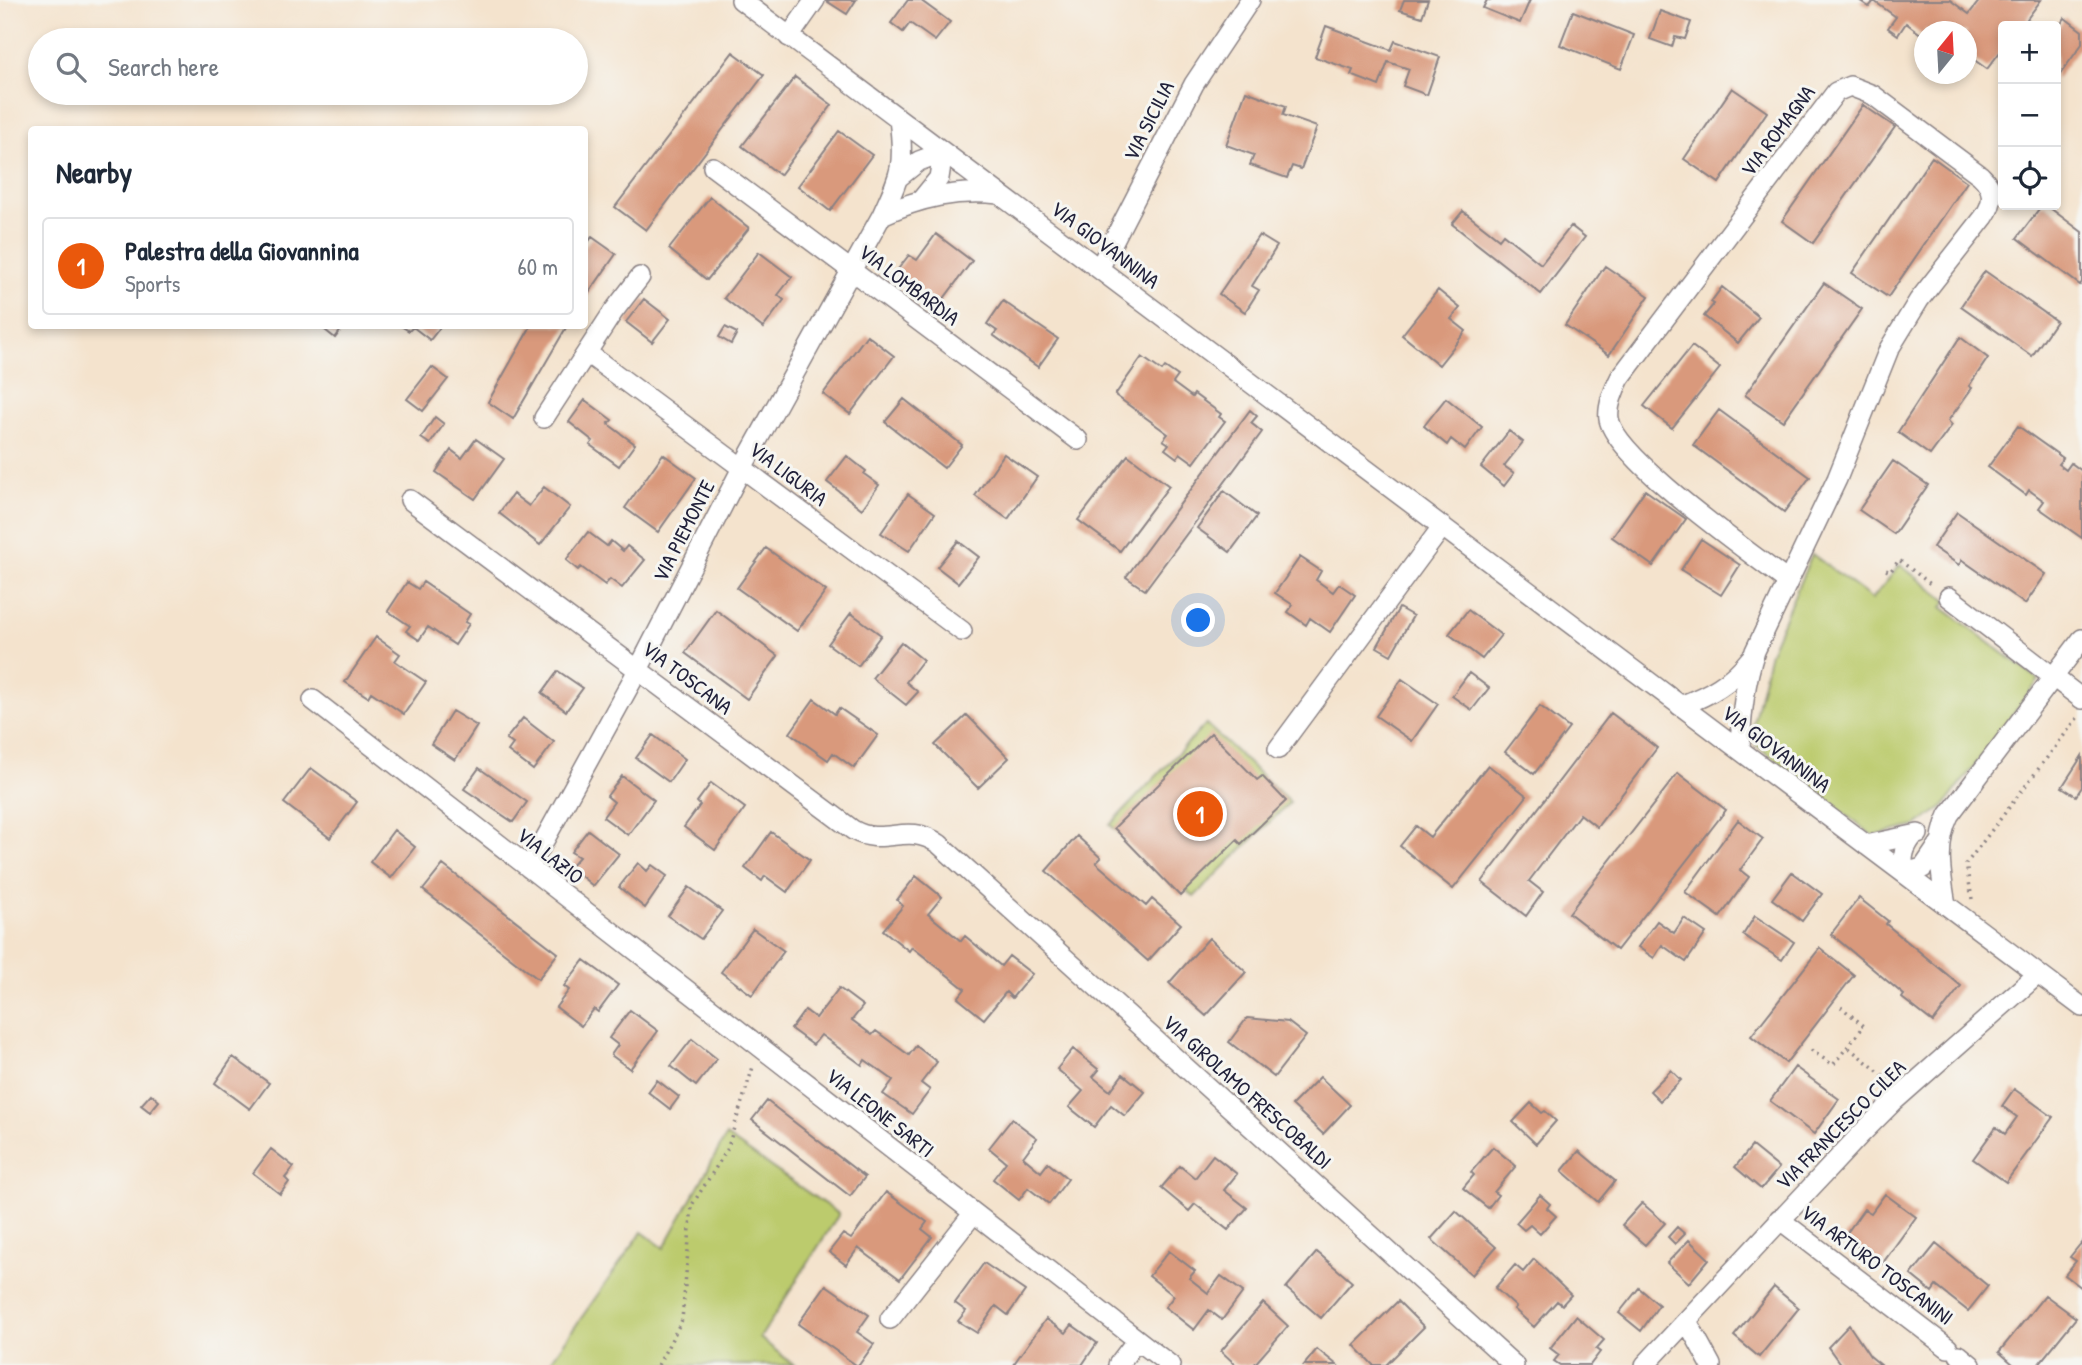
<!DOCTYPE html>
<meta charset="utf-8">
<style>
body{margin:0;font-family:"Patrick Hand",sans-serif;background:#f6f6f7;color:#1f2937}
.controls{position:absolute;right:21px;top:21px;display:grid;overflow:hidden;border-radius:7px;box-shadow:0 4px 10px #0003}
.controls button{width:63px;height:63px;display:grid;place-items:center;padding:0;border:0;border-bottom:2px solid #e0e1e3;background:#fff;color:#1f2937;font:35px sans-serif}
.compass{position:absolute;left:1914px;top:21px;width:63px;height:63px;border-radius:50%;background:#fff;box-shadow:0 4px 10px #0003;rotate:18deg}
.you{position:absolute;left:1199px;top:621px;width:24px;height:24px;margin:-18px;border:5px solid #fff;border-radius:50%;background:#1a73e8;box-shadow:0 0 0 10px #1a73e833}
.badge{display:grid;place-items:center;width:46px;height:46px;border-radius:50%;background:#ea580c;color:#fff;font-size:23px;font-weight:700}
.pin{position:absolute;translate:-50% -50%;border:4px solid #fff;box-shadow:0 2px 7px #0006}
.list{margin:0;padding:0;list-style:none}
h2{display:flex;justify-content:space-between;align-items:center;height:91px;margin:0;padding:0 28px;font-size:30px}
h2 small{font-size:23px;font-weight:400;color:#747a83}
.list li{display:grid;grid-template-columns:46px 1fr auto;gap:21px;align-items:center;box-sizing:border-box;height:98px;margin:0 14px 14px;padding:0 14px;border:2px solid #e0e1e3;border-radius:7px}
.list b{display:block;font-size:26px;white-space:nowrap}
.list p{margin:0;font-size:23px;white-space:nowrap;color:#747a83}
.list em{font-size:23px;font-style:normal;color:#747a83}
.icon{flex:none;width:38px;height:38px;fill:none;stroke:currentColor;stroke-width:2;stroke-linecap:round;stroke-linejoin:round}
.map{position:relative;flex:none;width:2082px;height:1365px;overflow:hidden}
.search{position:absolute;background:#fff;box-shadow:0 4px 10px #0003;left:28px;top:28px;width:560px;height:77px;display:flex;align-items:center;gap:18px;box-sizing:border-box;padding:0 24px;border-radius:38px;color:#747a83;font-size:26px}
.panel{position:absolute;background:#fff;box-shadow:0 4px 10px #0003;left:28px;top:126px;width:560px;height:203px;border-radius:7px}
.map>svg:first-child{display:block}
</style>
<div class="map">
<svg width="2082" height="1365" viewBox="0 0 2082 1365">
<rect width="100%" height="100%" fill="#f6f6f2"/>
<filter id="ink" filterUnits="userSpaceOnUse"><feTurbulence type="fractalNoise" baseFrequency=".0143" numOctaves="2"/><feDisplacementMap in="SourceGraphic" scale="14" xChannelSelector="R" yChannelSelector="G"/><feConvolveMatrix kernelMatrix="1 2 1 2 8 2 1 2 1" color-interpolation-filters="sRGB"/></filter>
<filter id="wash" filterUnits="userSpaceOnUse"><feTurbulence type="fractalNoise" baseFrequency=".00686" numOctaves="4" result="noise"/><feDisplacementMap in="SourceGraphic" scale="28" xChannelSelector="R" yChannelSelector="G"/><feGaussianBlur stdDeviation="1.57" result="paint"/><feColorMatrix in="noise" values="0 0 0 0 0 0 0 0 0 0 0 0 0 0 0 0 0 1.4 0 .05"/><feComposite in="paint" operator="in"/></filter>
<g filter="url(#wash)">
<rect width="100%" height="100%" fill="#f4e3cd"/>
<path fill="#bccb6d" stroke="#6f7654" stroke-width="2" d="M1812,554L1872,599L1900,565L1947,601L1942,607L2039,680L1944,806L1916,826L1873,836L1756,745L1751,732L1770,652Z
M1206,724L1290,802L1194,897L1110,825Z
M726,1136L839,1214L760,1338L794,1365H548L642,1232L664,1248Z"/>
<g id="blocks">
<path fill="#d9997c" d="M825,0H856L847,14Z
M908,0H920L950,22L935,41L910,23L903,32L891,23Z
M1404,0H1428L1422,17L1400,10Z
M1487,0H1530L1520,23L1483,8Z
M1859,0H1950L1969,14L1980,0H2041L2027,19L2030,21L2026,26H2003V55L2000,52L1987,69L1966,54V32H1930L1926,29L1922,35L1906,23L1898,35L1888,28L1896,17L1874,1L1869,7Z
M1573,11L1634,35L1621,69L1560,45Z
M1660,11L1691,22L1685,39L1675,37L1672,47L1650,39Z
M2065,18L2082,31V44L2056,80V30Z
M1326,26L1391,50L1395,41L1440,57L1427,95L1403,86L1409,69L1388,62L1379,86L1351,75L1353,70L1315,57Z
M733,52L764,75L646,230L615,207Z
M795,77L832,105L780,175L742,146Z
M1732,88L1767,112L1719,183L1684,159Z
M1246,91L1286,106L1283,115L1317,127L1301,169L1292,166L1287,178L1250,165L1254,155L1226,145Z
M1863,105L1895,127L1813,243L1782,221Z
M839,131L872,155L830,211L798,186Z
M1932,157L1967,182L1888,297L1852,273Z
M710,197L749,228L707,280L669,249Z
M2042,205H2046L2082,232V282L2080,285L2017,238Z
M1463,211L1499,239L1503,234L1541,264L1571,226L1585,237L1541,294L1452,224Z
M936,234L972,261L939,305L895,273L909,255L917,260Z
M1259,235L1277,246L1252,286L1259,290L1245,312L1219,294Z
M592,237L616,254L584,300V248Z
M759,252L792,277L778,295L784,300L763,328L724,298Z
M1605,266L1649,296L1609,355L1565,325Z
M1985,271L2056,321L2032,356L1961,306Z
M1824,283L1862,309L1783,421L1745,395Z
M1722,287L1759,317L1738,343L1704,316L1714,304L1711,302Z
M1438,290L1460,308L1451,319L1466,331L1439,365L1402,335Z
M644,299L670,319L652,342L626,322Z
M1003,301L1058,339L1038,367L993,335L997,331L987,324Z
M320,326H344L335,338Z
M401,326H441L430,340L413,327L409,331Z
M531,326H567L513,419L488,402Z
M725,327L737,333L731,344L719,337Z
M867,335L894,356L850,414L823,394Z
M1960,337L1988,358L1969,386L1972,388L1948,421L1952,425L1930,455L1898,432Z
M1692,346L1720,368L1672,428L1644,406Z
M1142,357L1162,371L1165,367L1178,376L1173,383L1192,397L1194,394L1221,414L1219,417L1225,421L1194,463L1180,453L1177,458L1165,449L1169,444L1163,440L1168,434L1115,395Z
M432,367L448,379L423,411L407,399Z
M1446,398L1482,427L1465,450L1451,439L1447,445L1424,426Z
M904,399L962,445L944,468L885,422Z
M585,400L612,420L608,424L635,444L619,466L590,445L593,441L569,422Z
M1250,410L1257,416L1251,423L1262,432L1145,590L1126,577Z
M1719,410L1810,477L1784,512L1693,445Z
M435,417L444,424L430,444L421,438Z
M2018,426L2063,458L2058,464L2066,470L2071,463L2082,471V538L2039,508L2044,501L2029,490L2026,495L1988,467Z
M1509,431L1523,442L1504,466L1514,473L1504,486L1481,467Z
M476,439L504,459L475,499L436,472L451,450L462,458Z
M663,454L696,478L658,532L625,508Z
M1004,454L1037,477L1008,519L975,496Z
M1128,455L1169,486L1120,551L1078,520Z
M847,456L866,471L864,474L879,485L862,509L827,482Z
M1893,461L1928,485L1894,534L1859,510Z
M544,487L570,507L540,545L499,513L513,494L529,506Z
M1645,490L1686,519L1653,566L1612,537Z
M1224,491L1257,516L1230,552L1197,528Z
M908,494L935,513L909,551L881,533Z
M1957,512L2046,574L2025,604L1962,560L1959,565L1933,547Z
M588,532L607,546L611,541L623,551L627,546L645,560L622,588L610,579L605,585L581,567L578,570L566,560Z
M1701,539L1740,565L1721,595L1681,570Z
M958,541L979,557L958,583L937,567Z
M766,548L826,591L797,631L737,588Z
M1300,557L1321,571L1316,580L1333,592L1339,584L1355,595L1330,632L1310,618L1306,625L1288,612L1293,605L1275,593Z
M407,582L418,589L423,582L470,614L465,622L469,624L455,645L428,627L419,640L406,631L410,626L388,611Z
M1399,608L1413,616L1391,655L1377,647Z
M716,610L778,656L747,699L685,653Z
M1468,610L1501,635L1482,659L1449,634Z
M851,613L881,635L858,666L828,644Z
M376,637L400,654L395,661L426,682L404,714L371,692L368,697L345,682Z
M901,642L923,660L906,682L918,692L906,705L872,678Z
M558,671L583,688L566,711L542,693Z
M1469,673L1489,688L1472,710L1452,696Z
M1402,679L1438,704L1412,741L1376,716Z
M814,699L835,714L839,708L878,735L854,768L833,753L828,760L790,733Z
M1540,706L1569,728L1534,774L1505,752Z
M452,711L477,726L455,760L431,744Z
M1611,713L1657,748L1597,827L1580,814L1529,881L1543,892L1526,916L1482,882Z
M967,715L1009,758L978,788L935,745Z
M523,718L554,742L533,770L508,751L513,744L506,739Z
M1211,733L1257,780L1262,776L1286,801L1241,844L1237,840L1180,896L1114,828Z
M653,735L685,759L669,782L636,758Z
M2082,756V787L2076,796L2062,787Z
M1488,765L1527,796L1453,889L1400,846L1416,826L1430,837Z
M311,768L357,802L330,838L284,803Z
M479,768L527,802L513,822L464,789Z
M1678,773L1726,810L1617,950L1569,913Z
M622,776L654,800L628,835L603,817L614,802L607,796Z
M711,783L745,808L715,850L684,827L700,805L697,802Z
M1738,820L1763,839L1740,870L1749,877L1720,917L1685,892Z
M394,830L415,847L391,878L370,862Z
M588,830L619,854L593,886L570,867L579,857L571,852Z
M771,832L810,860L787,892L765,876L762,881L745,868Z
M1077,836L1101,858L1096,863L1146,906L1152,899L1181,924L1148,961L1046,871Z
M638,863L647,871L652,865L667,876L645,908L619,887Z
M443,865L558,953L538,979L423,890Z
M1792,872L1822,894L1802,921L1772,899Z
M916,876L942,897L928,914L961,941L965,936L1001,966L1009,956L1032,974L1012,998L1006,992L984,1019L958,998L965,989L912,947L909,951L883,930L903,906L897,900Z
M689,887L722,911L701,939L668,916Z
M1859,898L1888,921L1886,924L1961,986L1933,1022L1902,998L1904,995L1831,934Z
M1755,916L1794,942L1782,960L1743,935Z
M1684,918L1706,933L1686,962L1662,945L1654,958L1638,947L1657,921L1674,933Z
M753,929L784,951L752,995L721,972Z
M1209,938L1246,972L1206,1016L1169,983Z
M1820,948L1854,975L1786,1063L1751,1036Z
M584,960L618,985L598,1012L594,1009L581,1026L556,1007L569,990L564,986Z
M839,988L863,1006L852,1020L872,1035L876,1031L909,1055L916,1046L937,1062L921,1083L930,1090L912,1114L883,1094L893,1080L865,1060L862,1065L821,1035L813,1045L791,1029L805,1010L816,1018Z
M630,1010L658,1031L630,1069L611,1055L618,1045L609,1038Z
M1247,1018L1288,1022L1306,1036L1274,1077L1229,1042Z
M692,1039L717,1059L696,1086L671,1066Z
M1073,1049L1099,1070L1093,1077L1110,1091L1123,1074L1145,1092L1125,1116L1111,1105L1094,1127L1069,1107L1083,1091L1057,1069Z
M233,1057L269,1083L250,1109L215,1083Z
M1795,1067L1839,1099L1814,1134L1770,1101Z
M1671,1070L1681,1080L1660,1101L1650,1091Z
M1320,1077L1350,1105L1323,1134L1292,1105Z
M657,1080L679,1097L670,1109L648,1092Z
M2014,1089L2053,1117L2006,1182L1973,1159L1996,1127L2005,1134L2017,1117L2002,1106Z
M151,1094L159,1101L150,1112L141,1105Z
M767,1101L865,1177L850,1196L752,1120Z
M1531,1103L1542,1113L1545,1111L1556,1121L1536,1144L1513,1122Z
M1012,1119L1037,1138L1023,1157L1041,1172L1048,1163L1068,1179L1049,1204L1028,1188L1019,1200L993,1179L1006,1162L989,1148Z
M1752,1146L1779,1168L1761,1189L1735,1167Z
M1493,1147L1516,1166L1494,1192L1498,1195L1488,1208L1463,1188L1474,1175L1471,1172Z
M271,1149L294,1167L285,1178L289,1182L280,1194L253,1173Z
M1579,1151L1615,1181L1598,1202L1562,1171Z
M1213,1155L1237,1174L1224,1190L1247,1208L1228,1230L1195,1204L1189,1211L1161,1188L1180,1166L1195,1178Z
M886,1192L927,1222L922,1229L932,1237L900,1279L858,1248L846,1265L829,1252L843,1234L851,1239Z
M1885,1194L1916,1217L1882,1264L1844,1237L1864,1209L1871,1213Z
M1540,1195L1550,1204L1547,1208L1556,1216L1540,1234L1530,1225L1524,1230L1516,1223Z
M1642,1203L1665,1223L1645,1245L1622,1225Z
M1456,1211L1496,1247L1472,1275L1431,1239Z
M1677,1227L1685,1234L1675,1244L1668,1237Z
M1689,1240L1709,1259L1689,1283L1667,1263Z
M2082,1242V1288L2065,1275L2076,1261L2070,1257Z
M1936,1244L1988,1286L1968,1311L1936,1286L1932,1292L1911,1275Z
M1169,1251L1195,1271L1189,1278L1208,1293L1221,1276L1243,1292L1222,1320L1209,1310L1194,1330L1165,1307L1174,1296L1149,1276Z
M1317,1252L1352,1282L1321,1318L1286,1288Z
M1534,1259L1571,1295L1562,1305L1557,1301L1534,1327L1514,1309L1516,1307L1495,1288L1515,1265L1523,1272Z
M984,1263L1025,1291L1008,1315L996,1306L977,1333L958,1321L966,1311L955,1303Z
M826,1285L869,1315L857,1332L874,1344L859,1365H856L798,1324Z
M1774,1287L1799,1308L1759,1357L1734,1336Z
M1639,1288L1659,1305L1641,1331L1619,1313Z
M2045,1295L2076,1318L2038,1365H2014L1999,1352Z
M1398,1301L1424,1327L1386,1365H1373L1354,1345Z
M1263,1303L1288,1326L1254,1365H1236L1221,1351Z
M1576,1316L1604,1340L1596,1349L1600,1352L1590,1365H1560L1554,1361L1559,1355L1550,1348Z
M1046,1319L1066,1333L1072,1325L1097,1343L1082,1365H1013Z
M1849,1325L1870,1356L1881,1365H1841L1828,1347Z
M1317,1349L1337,1365H1304Z"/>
</g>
</g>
<g filter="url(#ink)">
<use href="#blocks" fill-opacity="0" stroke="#8b8284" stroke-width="2"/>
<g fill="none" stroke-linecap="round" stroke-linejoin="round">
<defs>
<path id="minor" d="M741,0L2082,1007
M789,37L815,0
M713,167L1078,440
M899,177L919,161L943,152L939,178L922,199
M882,215C920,198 957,189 999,194
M1099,269L1194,84L1250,0
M587,353L962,631
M544,418L613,312L640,277
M410,500L853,830C885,848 906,821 939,844L1514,1365
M1949,597L2082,699
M313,700L1170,1365
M1680,706C1710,695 1731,683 1751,658
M1278,749L1442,527
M1740,750C1741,716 1744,684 1755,651L1837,479L1889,349L1919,300L1984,217C1995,201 1994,188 1980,175L1873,95L1850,86L1836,92L1830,100L1620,378C1614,390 1607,406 1609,419C1616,459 1750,552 1787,581
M1914,835C1904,847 1901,857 1904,873L1923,868L1940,843
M1866,845L1918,834
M529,868L638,670L742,468L882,215C901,173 905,166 899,119
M1946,905C1941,875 1935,844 1949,815L2082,639
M1779,1219L1948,1348
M890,1319L973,1214
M1687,1321L1711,1365
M1959,1355L1971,1365
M1118,1365L1137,1340
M1645,1365L1859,1136L1893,1102L2038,974"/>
</defs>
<use href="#minor" stroke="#8b8284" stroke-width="22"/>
<path stroke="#8b8284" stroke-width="3.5" stroke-dasharray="2 5" stroke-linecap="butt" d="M1886,570L1890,572L1899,560L1933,586
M1972,899L1966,864L2078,717
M1849,1048L1889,1080
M1811,1050L1833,1065L1864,1026L1841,1007
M658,1365L682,1320L692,1205L727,1150L753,1067"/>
<use href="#minor" stroke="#fff" stroke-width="19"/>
</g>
</g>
<g text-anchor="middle" stroke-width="6" stroke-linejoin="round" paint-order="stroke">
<g font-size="21" fill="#22223b" stroke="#f6f6f2">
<text transform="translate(1149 121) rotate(-63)" y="7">VIA SICILIA</text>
<text transform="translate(1778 131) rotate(-53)" y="7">VIA ROMAGNA</text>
<text transform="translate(1105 245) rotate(37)" y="7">VIA GIOVANNINA</text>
<text transform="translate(909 285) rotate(37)" y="7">VIA LOMBARDIA</text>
<text transform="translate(788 474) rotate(37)" y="7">VIA LIGURIA</text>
<text transform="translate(684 531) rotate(-63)" y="7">VIA PIEMONTE</text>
<text transform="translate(687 678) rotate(37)" y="7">VIA TOSCANA</text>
<text transform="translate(1776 749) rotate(37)" y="7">VIA GIOVANNINA</text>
<text transform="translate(550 856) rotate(38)" y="7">VIA LAZIO</text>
<text transform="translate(1247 1092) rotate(42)" y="7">VIA GIROLAMO FRESCOBALDI</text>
<text transform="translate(880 1113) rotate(38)" y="7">VIA LEONE SARTI</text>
<text transform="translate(1841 1125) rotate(-45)" y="7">VIA FRANCESCO CILEA</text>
<text transform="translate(1877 1265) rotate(37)" y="7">VIA ARTURO TOSCANINI</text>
</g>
</g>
</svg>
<div class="controls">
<button>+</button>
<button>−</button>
<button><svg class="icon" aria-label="locate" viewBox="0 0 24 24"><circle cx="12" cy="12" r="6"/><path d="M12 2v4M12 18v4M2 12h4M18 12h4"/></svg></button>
</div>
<svg class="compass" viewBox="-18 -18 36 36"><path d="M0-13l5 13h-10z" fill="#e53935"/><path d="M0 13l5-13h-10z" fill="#747a83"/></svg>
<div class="you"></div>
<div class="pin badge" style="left:1200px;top:814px">1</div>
<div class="search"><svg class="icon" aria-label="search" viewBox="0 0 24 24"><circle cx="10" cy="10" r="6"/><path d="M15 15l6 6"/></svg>Search here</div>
<section class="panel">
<h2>Nearby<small></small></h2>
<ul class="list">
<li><span class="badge">1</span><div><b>Palestra della Giovannina</b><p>Sports</p></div><em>60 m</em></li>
</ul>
</section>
</div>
